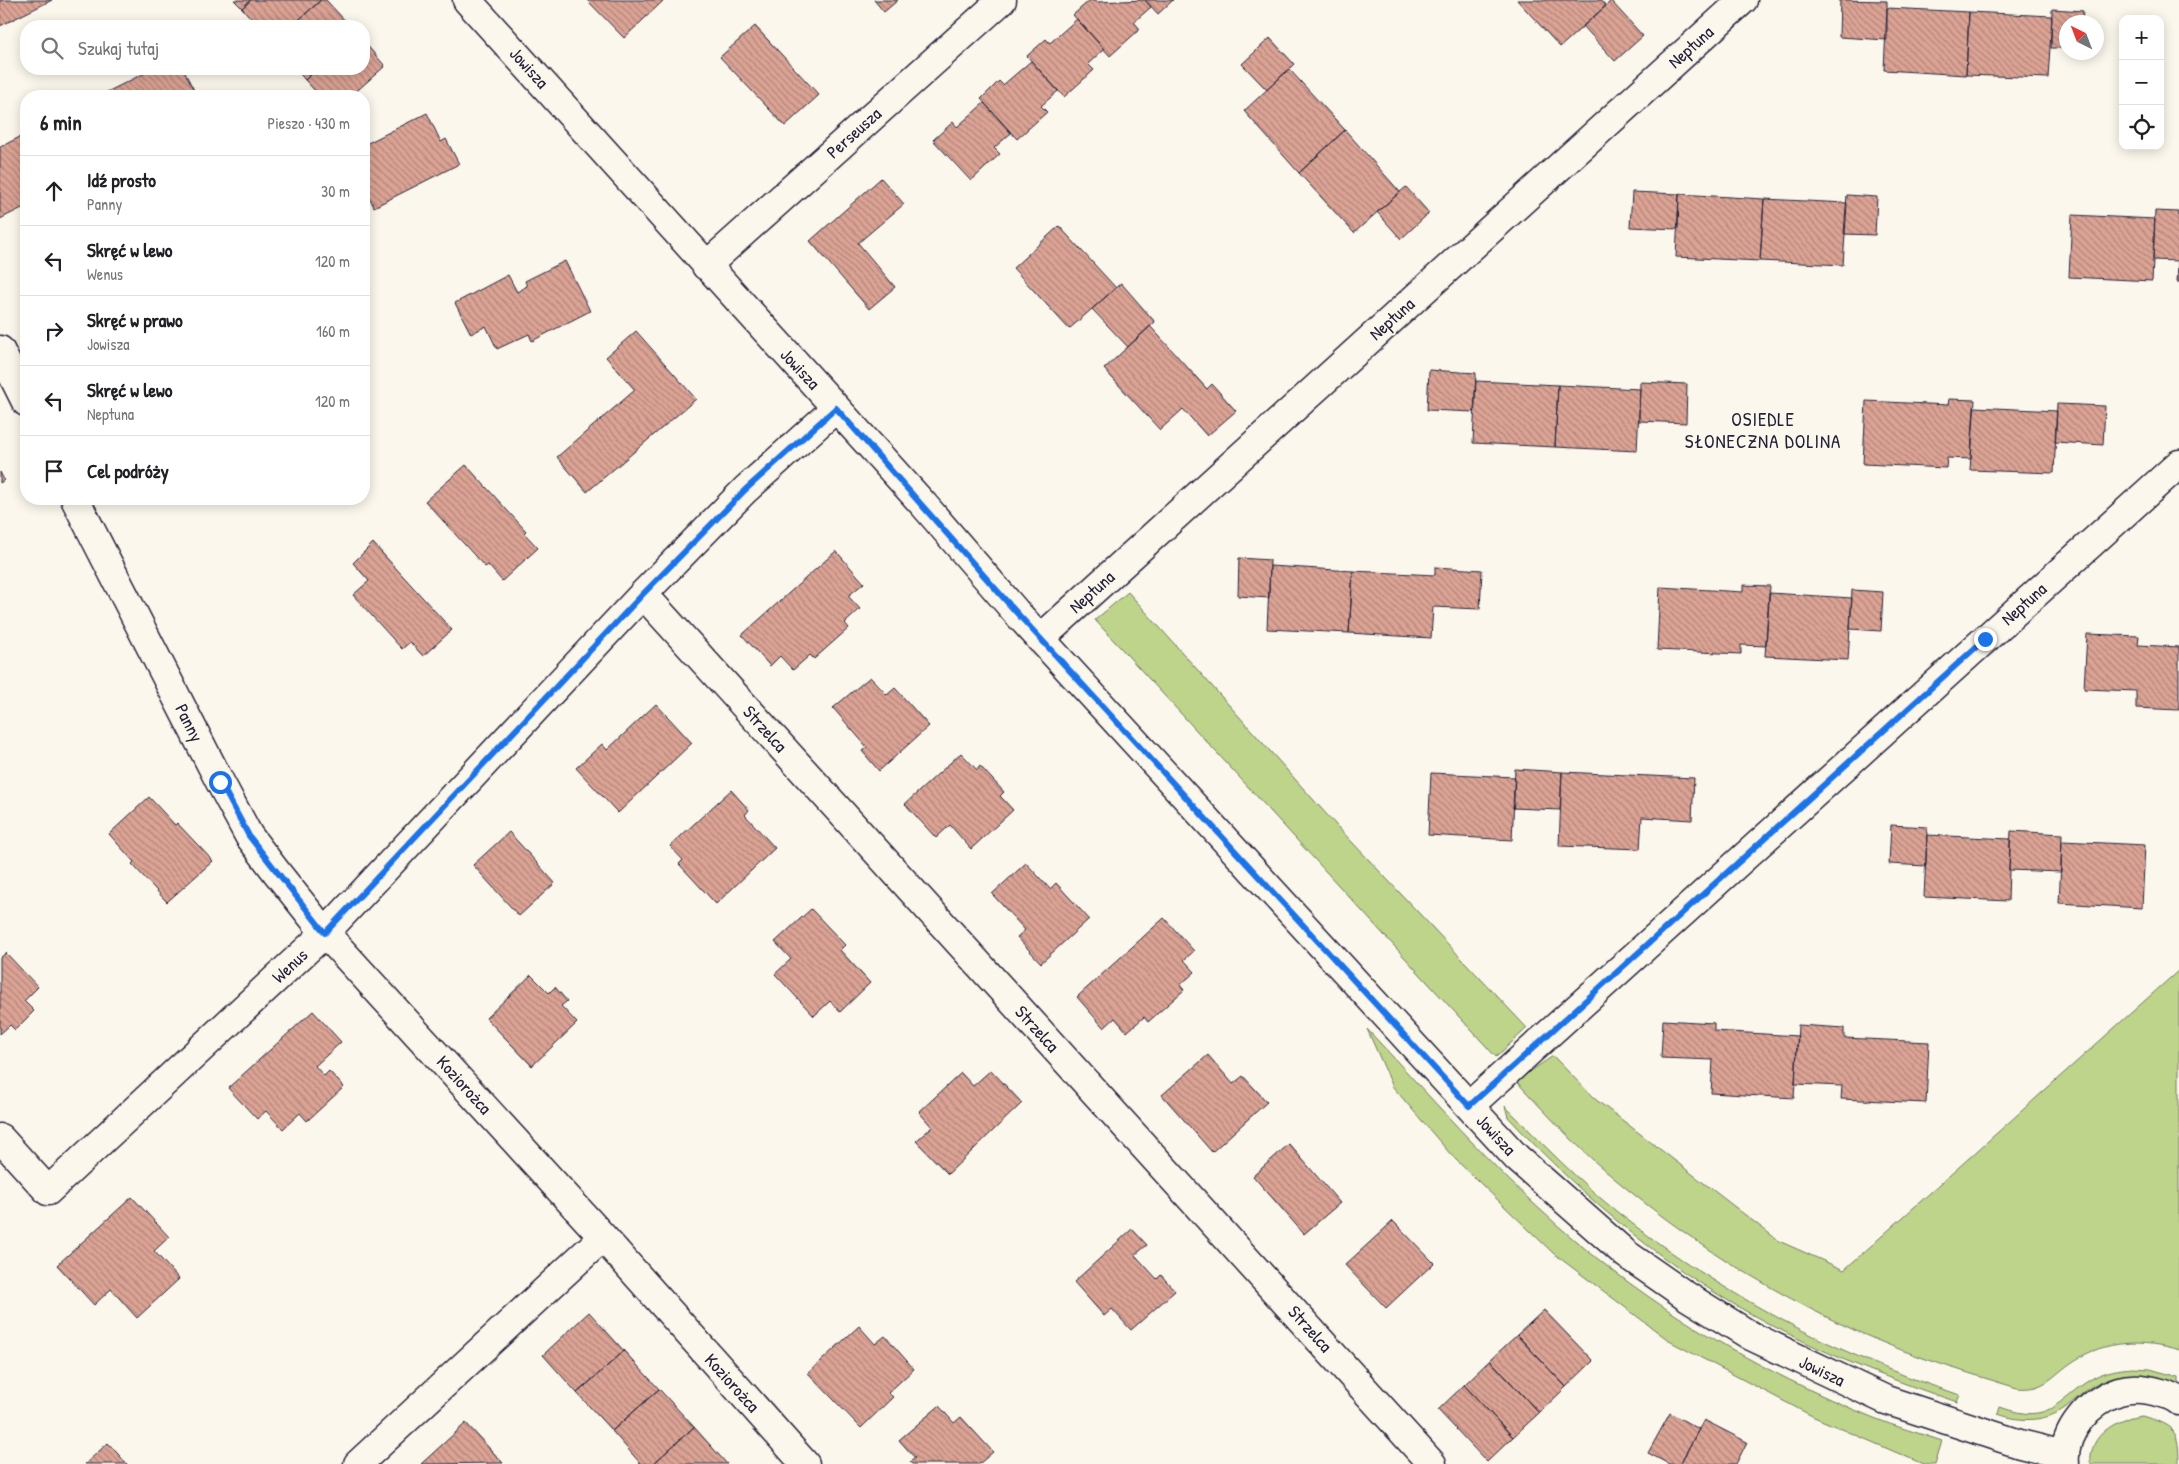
<!DOCTYPE html>
<html lang="pl">
<meta charset="utf-8">
<style>
body{margin:0;font-family:"Patrick Hand",sans-serif;background:#f2f2f2;color:#202124}
.controls{position:absolute;right:15px;top:15px;display:grid;overflow:hidden;border-radius:10px;box-shadow:0 2px 12px #0003}
.controls button{width:45px;height:45px;display:grid;place-items:center;padding:0;border:0;border-bottom:1px solid #e0e0e0;background:#fff;color:#202124;font:25px sans-serif}
.compass{position:absolute;left:2059px;top:15px;width:45px;height:45px;border-radius:50%;background:#fff;box-shadow:0 2px 12px #0003;rotate:318deg}
.stop{position:absolute;width:15px;height:15px;margin:-11px;border:4px solid #1a73e8;border-radius:50%;background:#fff}
.stop.end{background:#1a73e8;border-color:#fff;box-shadow:0 1px 5px #0008}
.list{margin:0;padding:0;list-style:none}
h2{display:flex;justify-content:space-between;align-items:center;height:65px;margin:0;padding:0 20px;font-size:21px}
h2 small{font-size:16px;font-weight:400;color:#757577}
.list li{display:grid;grid-template-columns:32px 1fr auto;gap:15px;align-items:center;box-sizing:border-box;height:70px;padding:0 20px;border-top:1px solid #e0e0e0}
.list b{display:block;font-size:19px;white-space:nowrap}
.list p{margin:0;font-size:16px;white-space:nowrap;color:#757577}
.list em{font-size:16px;font-style:normal;color:#757577}
.icon{flex:none;width:28px;height:28px;fill:none;stroke:currentColor;stroke-width:2;stroke-linecap:round;stroke-linejoin:round}
.map{position:relative;flex:none;width:2179px;height:1464px;overflow:hidden}
.search{position:absolute;background:#fff;box-shadow:0 2px 12px #0003;left:20px;top:20px;width:350px;height:55px;display:flex;align-items:center;gap:12px;box-sizing:border-box;padding:0 18px;border-radius:20px;color:#757577;font-size:19px}
.panel{position:absolute;background:#fff;box-shadow:0 2px 12px #0003;left:20px;top:90px;width:350px;height:415px;border-radius:20px}
.map>svg:first-child{display:block}
</style>
<div class="map">
<svg width="2179" height="1464" viewBox="0 0 2179 1464">
<defs>
<pattern id="building-back-hatch" width="6" height="6" patternUnits="userSpaceOnUse" patternTransform="scale(1.25)"><rect width="6" height="6" fill="#dba394"/><path d="M-1 5l2 2M0 0l6 6M5-1l2 2" fill="none" stroke="#b1847a"/></pattern>
</defs>
<rect width="100%" height="100%" fill="#fbf7ec"/>
<filter id="ink" filterUnits="userSpaceOnUse"><feTurbulence type="fractalNoise" baseFrequency=".02" numOctaves="2"/><feDisplacementMap in="SourceGraphic" scale="10" xChannelSelector="R" yChannelSelector="G"/><feConvolveMatrix kernelMatrix="1 2 1 2 8 2 1 2 1" color-interpolation-filters="sRGB"/></filter>
<g filter="url(#ink)">
<path fill="#bdd48a" stroke="#707b62" d="M1128,592L1336,825L1527,1028L1496,1057L1095,620Z
M2179,970V1350C2144,1339 2105,1340 2074,1361C2052,1375 2046,1391 2017,1388C1985,1378 1954,1369 1923,1358C1805,1316 1686,1243 1593,1160C1566,1135 1541,1108 1516,1081L1553,1056L1595,1099L1779,1241L1844,1270Z
M1367,1029C1429,1095 1488,1164 1556,1224C1650,1307 1758,1371 1874,1418C1896,1427 1919,1433 1942,1441L1935,1464H1923L1814,1417L1671,1342L1553,1253L1452,1156L1393,1087Z
M1505,1106C1542,1143 1579,1182 1621,1215C1723,1295 1836,1355 1960,1395L1957,1402C1895,1381 1834,1358 1775,1327C1674,1275 1585,1200 1508,1117Z
M2133,1368L2150,1369L2179,1377V1384C2151,1373 2121,1370 2094,1385C2085,1390 2078,1398 2070,1404C2049,1422 2023,1423 1998,1414L2000,1407C2052,1426 2055,1400 2093,1378C2106,1371 2119,1369 2133,1368Z
M2142,1416C2175,1426 2179,1430 2179,1464H2091C2088,1434 2117,1419 2142,1416Z"/>
<path fill="url(#building-back-hatch)" stroke="#22223b" d="M0,0H52L0,26Z
M234,0H251L242,8Z
M251,0H321L292,26H258L242,8Z
M321,0H326L350,26H292Z
M587,0H664L624,38Z
M874,0H898L884,12Z
M1090,0L1097,2L1145,0L1151,7L1134,22L1140,29L1110,56L1073,15Z
M1145,0H1173L1158,14Z
M1517,0H1601L1606,6L1560,47Z
M1840,0L1887,1V40L1839,37Z
M1611,1L1643,36L1615,61L1583,26Z
M1887,8L1969,12L1966,75L1884,70Z
M2052,9L2083,11L2082,22H2066V48H2051Z
M1969,12L2052,16L2048,78L1966,75Z
M1077,19L1104,49L1088,64L1094,70L1064,97L1027,56L1046,39L1050,43Z
M755,26L819,95L785,126L720,57Z
M1270,38L1294,64L1267,90L1242,64Z
M364,42L385,66L351,96H320L305,80L317,69H364Z
M1031,61L1058,91L1041,106L1047,112L1017,139L981,99L999,81L1003,85Z
M153,69H183L197,96H99Z
M296,69H317L305,80Z
M1289,69L1345,130L1299,173L1244,111Z
M984,103L1011,133L994,148L1000,154L971,181L933,140L953,122L957,127Z
M427,113L441,142L446,139L459,164L374,207L364,186V145Z
M1345,130L1400,192L1354,233L1299,173Z
M26,134V206L0,219V147Z
M881,178L904,204L858,243L895,287L869,309L810,241Z
M1406,187L1429,213L1401,239L1377,212Z
M1632,192L1679,194L1678,229L1630,227Z
M1679,194L1764,199L1760,261L1676,257Z
M1847,195L1877,197L1875,235L1844,234Z
M1764,199L1847,203L1843,265L1760,261Z
M2155,211L2179,212L2178,261L2153,260Z
M2072,215L2155,219L2152,281L2069,277Z
M1059,226L1116,288L1069,329L1013,268Z
M2179,247V282H2177Z
M565,261L590,311L532,341L529,334L497,349L486,326L471,334L455,303L508,275L517,292L527,286L525,281Z
M1121,283L1155,322L1128,347L1092,309Z
M1150,326L1207,389L1212,384L1236,411L1207,436L1183,409L1160,430L1104,369Z
M636,331L696,399L587,492L557,457L635,390L606,357Z
M1429,370L1476,373L1474,412L1427,410Z
M1476,381L1558,385L1555,447L1473,443Z
M1640,382L1687,384L1686,423L1639,421Z
M1558,385L1640,389L1637,451L1555,447Z
M1949,399L1975,400L1971,459L1947,458L1946,468L1863,464L1866,401L1948,405Z
M2057,404L2105,406L2103,445L2055,442Z
M1974,407L2057,411L2054,473L1970,470Z
M466,465L526,531L524,533L538,548L502,581L488,565L485,567L425,501Z
M0,472L4,480L0,483Z
M373,543L452,630L423,656L410,642L402,649L353,595L369,581L353,563Z
M836,551L864,583L848,596L860,609L845,623L849,628L814,659L810,655L793,670L780,656L770,666L742,635Z
M1239,558L1270,560L1269,598L1238,596Z
M1270,566L1353,571L1349,633L1267,629Z
M1435,567L1482,570L1480,609L1433,607L1431,638L1349,633L1353,571L1435,575Z
M1743,585L1770,586L1766,646L1741,645V654L1657,650L1660,587L1743,592Z
M1852,590L1883,592L1881,631L1850,629Z
M1769,593L1852,598L1848,660L1765,656Z
M2087,634L2139,636L2138,645L2179,647V710L2136,708V691L2084,689Z
M870,677L887,695L895,688L929,726L879,771L862,751L867,747L833,708Z
M656,704L692,743L618,813L576,768L602,744L607,750Z
M961,753L977,770L980,766L1004,792L1000,796L1013,810L971,849L950,825L936,838L905,804Z
M1515,769L1562,772L1560,810L1513,808Z
M1562,772L1694,778L1692,820L1642,817L1640,849L1559,846Z
M1431,773L1515,777L1512,840L1428,835Z
M731,790L749,810L745,815L775,848L716,904L679,864L683,860L670,846Z
M149,797L175,825L177,823L213,861L167,902L132,864L134,862L109,834Z
M1891,825L1927,827L1926,866L1889,864Z
M2011,831L2062,834L2061,872L2009,870Z
M509,832L555,883L519,916L473,865Z
M1927,835L2010,839L2008,901L1924,897Z
M2062,841L2145,845L2142,908L2059,903Z
M1026,863L1050,889L1056,883L1089,919L1041,963L1017,937L1025,930L992,894Z
M811,909L845,945L840,950L870,983L840,1012L830,1001L814,1016L775,974L791,959L775,942Z
M1164,918L1194,951L1184,960L1195,972L1180,985L1184,990L1148,1022L1144,1017L1127,1032L1115,1018L1104,1028L1077,997Z
M6,953L38,987L24,1001L34,1011L15,1030L10,1025L0,1034V958Z
M531,975L549,993L555,987L567,1001L561,1006L577,1023L532,1066L486,1018Z
M313,1011L341,1042L315,1066L324,1076L329,1071L344,1087L307,1121L300,1113L283,1129L266,1111L257,1119L228,1088Z
M1663,1020L1714,1023V1031L1798,1036L1794,1098L1711,1093L1713,1060L1661,1058Z
M1798,1025L1844,1028V1038L1929,1042L1926,1103L1841,1099L1842,1086L1795,1084Z
M1208,1055L1233,1084L1243,1076L1267,1102L1212,1152L1162,1095Z
M991,1070L1022,1103L948,1174L916,1141L932,1127L919,1112L961,1073L973,1086Z
M1289,1144L1340,1203L1304,1234L1253,1176Z
M132,1197L169,1237L154,1251L179,1279L137,1318L111,1289L94,1305L57,1265Z
M1393,1221L1434,1263L1386,1308L1345,1265Z
M1132,1229L1147,1245L1135,1255L1157,1279L1161,1275L1175,1291L1131,1330L1112,1309L1104,1316L1074,1282Z
M1544,1310L1593,1361L1566,1387L1517,1335Z
M589,1312L624,1351L577,1393L543,1355Z
M859,1326L875,1344L885,1336L914,1369L888,1393L893,1397L861,1428L808,1373Z
M1517,1335L1566,1387L1539,1413L1490,1360Z
M624,1351L659,1389L612,1431L577,1393Z
M1490,1360L1539,1413L1513,1437L1464,1385Z
M1464,1385L1513,1437L1487,1462L1438,1410Z
M659,1389L694,1427L653,1464H641L612,1431Z
M939,1406L954,1423L961,1417L993,1452L979,1464H912L910,1462L915,1458L899,1440Z
M1670,1413L1699,1429L1680,1464H1669L1648,1453Z
M1704,1420L1747,1442L1736,1464H1680Z
M466,1423L503,1463L421,1464Z
M694,1427L727,1464H653Z
M108,1443L127,1464H85Z"/>
<g fill="none" stroke-linecap="round" stroke-linejoin="round">
<defs>
<path id="street" d="M467,0L924,505L1016,612L1469,1106L1517,1158L1626,1254L1685,1295L1751,1336L1886,1400L2020,1444L2064,1455
M706,266L1002,0
M0,350L26,402
M75,499L220,782L249,836L278,874L325,933L603,1237L805,1464
M643,594L1432,1464
M1040,639L1743,0
M1469,1106L2179,464
M0,1138L48,1191L325,933L643,594L745,490L836,408
M358,1464L603,1237
M2065,1464C2062,1432 2089,1401 2119,1391C2133,1387 2148,1389 2161,1393C2168,1395 2173,1396 2179,1401"/>
</defs>
<use href="#street" stroke="#22223b" stroke-width="31"/>
<use href="#street" stroke="#fbf7ec" stroke-width="28"/>
</g>
</g>
<g fill="none" stroke-linecap="round" stroke-linejoin="round" filter="url(#ink)">
<path stroke="#1a73e8" stroke-width="6" d="M220,782L249,836L325,933L643,594L745,490L836,408L1016,612L1469,1106L1985,639"/>
</g>
<g text-anchor="middle" stroke-width="4" stroke-linejoin="round" paint-order="stroke">
<g font-size="18" fill="#22223b" stroke="#fbf7ec">
<text transform="translate(1691 47) rotate(-42)" y="6">Neptuna</text>
<text transform="translate(529 68) rotate(48)" y="6">Jowisza</text>
<text transform="translate(854 133) rotate(-42)" y="6">Perseusza</text>
<text transform="translate(1392 319) rotate(-42)" y="6">Neptuna</text>
<text transform="translate(800 369) rotate(47)" y="6">Jowisza</text>
<text transform="translate(1092 592) rotate(-42)" y="6">Neptuna</text>
<text transform="translate(2024 604) rotate(-42)" y="6">Neptuna</text>
<text transform="translate(189 723) rotate(63)" y="6">Panny</text>
<text transform="translate(765 729) rotate(48)" y="6">Strzelca</text>
<text transform="translate(290 966) rotate(-43)" y="6">Wenus</text>
<text transform="translate(1037 1029) rotate(48)" y="6">Strzelca</text>
<text transform="translate(464 1085) rotate(48)" y="6">Koziorożca</text>
<text transform="translate(1496 1135) rotate(47)" y="6">Jowisza</text>
<text transform="translate(1310 1329) rotate(48)" y="6">Strzelca</text>
<text transform="translate(1822 1371) rotate(26)" y="6">Jowisza</text>
<text transform="translate(732 1383) rotate(48)" y="6">Koziorożca</text>
</g>
<g font-size="19" letter-spacing="1" fill="#22223b" stroke="#fbf7ec">
<text x="1763" y="426">OSIEDLE<tspan x="1763" dy="22">SŁONECZNA DOLINA</tspan></text>
</g>
</g>
</svg>
<div class="controls">
<button>+</button>
<button>−</button>
<button><svg class="icon" aria-label="locate" viewBox="0 0 24 24"><circle cx="12" cy="12" r="6"/><path d="M12 2v4M12 18v4M2 12h4M18 12h4"/></svg></button>
</div>
<svg class="compass" viewBox="-18 -18 36 36"><path d="M0-13l5 13h-10z" fill="#e53935"/><path d="M0 13l5-13h-10z" fill="#757577"/></svg>
<div class="stop" style="left:220px;top:782px"></div>
<div class="stop end" style="left:1985px;top:639px"></div>
<div class="search"><svg class="icon" aria-label="search" viewBox="0 0 24 24"><circle cx="10" cy="10" r="6"/><path d="M15 15l6 6"/></svg>Szukaj tutaj</div>
<section class="panel">
<h2>6 min<small>Pieszo · 430 m</small></h2>
<ul class="list">
<li><svg class="icon" aria-label="ahead" viewBox="0 0 24 24"><path d="M12 20V5M6 11l6-6 6 6"/></svg><div><b>Idź prosto</b><p>Panny</p></div><em>30 m</em></li>
<li><svg class="icon" aria-label="left" viewBox="0 0 24 24"><path d="M17 20v-9H6M10 6l-5 5 5 5"/></svg><div><b>Skręć w lewo</b><p>Wenus</p></div><em>120 m</em></li>
<li><svg class="icon" aria-label="right" viewBox="0 0 24 24"><path d="M7 20v-9h11M14 6l5 5-5 5"/></svg><div><b>Skręć w prawo</b><p>Jowisza</p></div><em>160 m</em></li>
<li><svg class="icon" aria-label="left" viewBox="0 0 24 24"><path d="M17 20v-9H6M10 6l-5 5 5 5"/></svg><div><b>Skręć w lewo</b><p>Neptuna</p></div><em>120 m</em></li>
<li><svg class="icon" aria-label="arrive" viewBox="0 0 24 24"><path d="M6 21V4h12l-3 4 3 4H6"/></svg><div><b>Cel podróży</b></div></li>
</ul>
</section>
</div>
